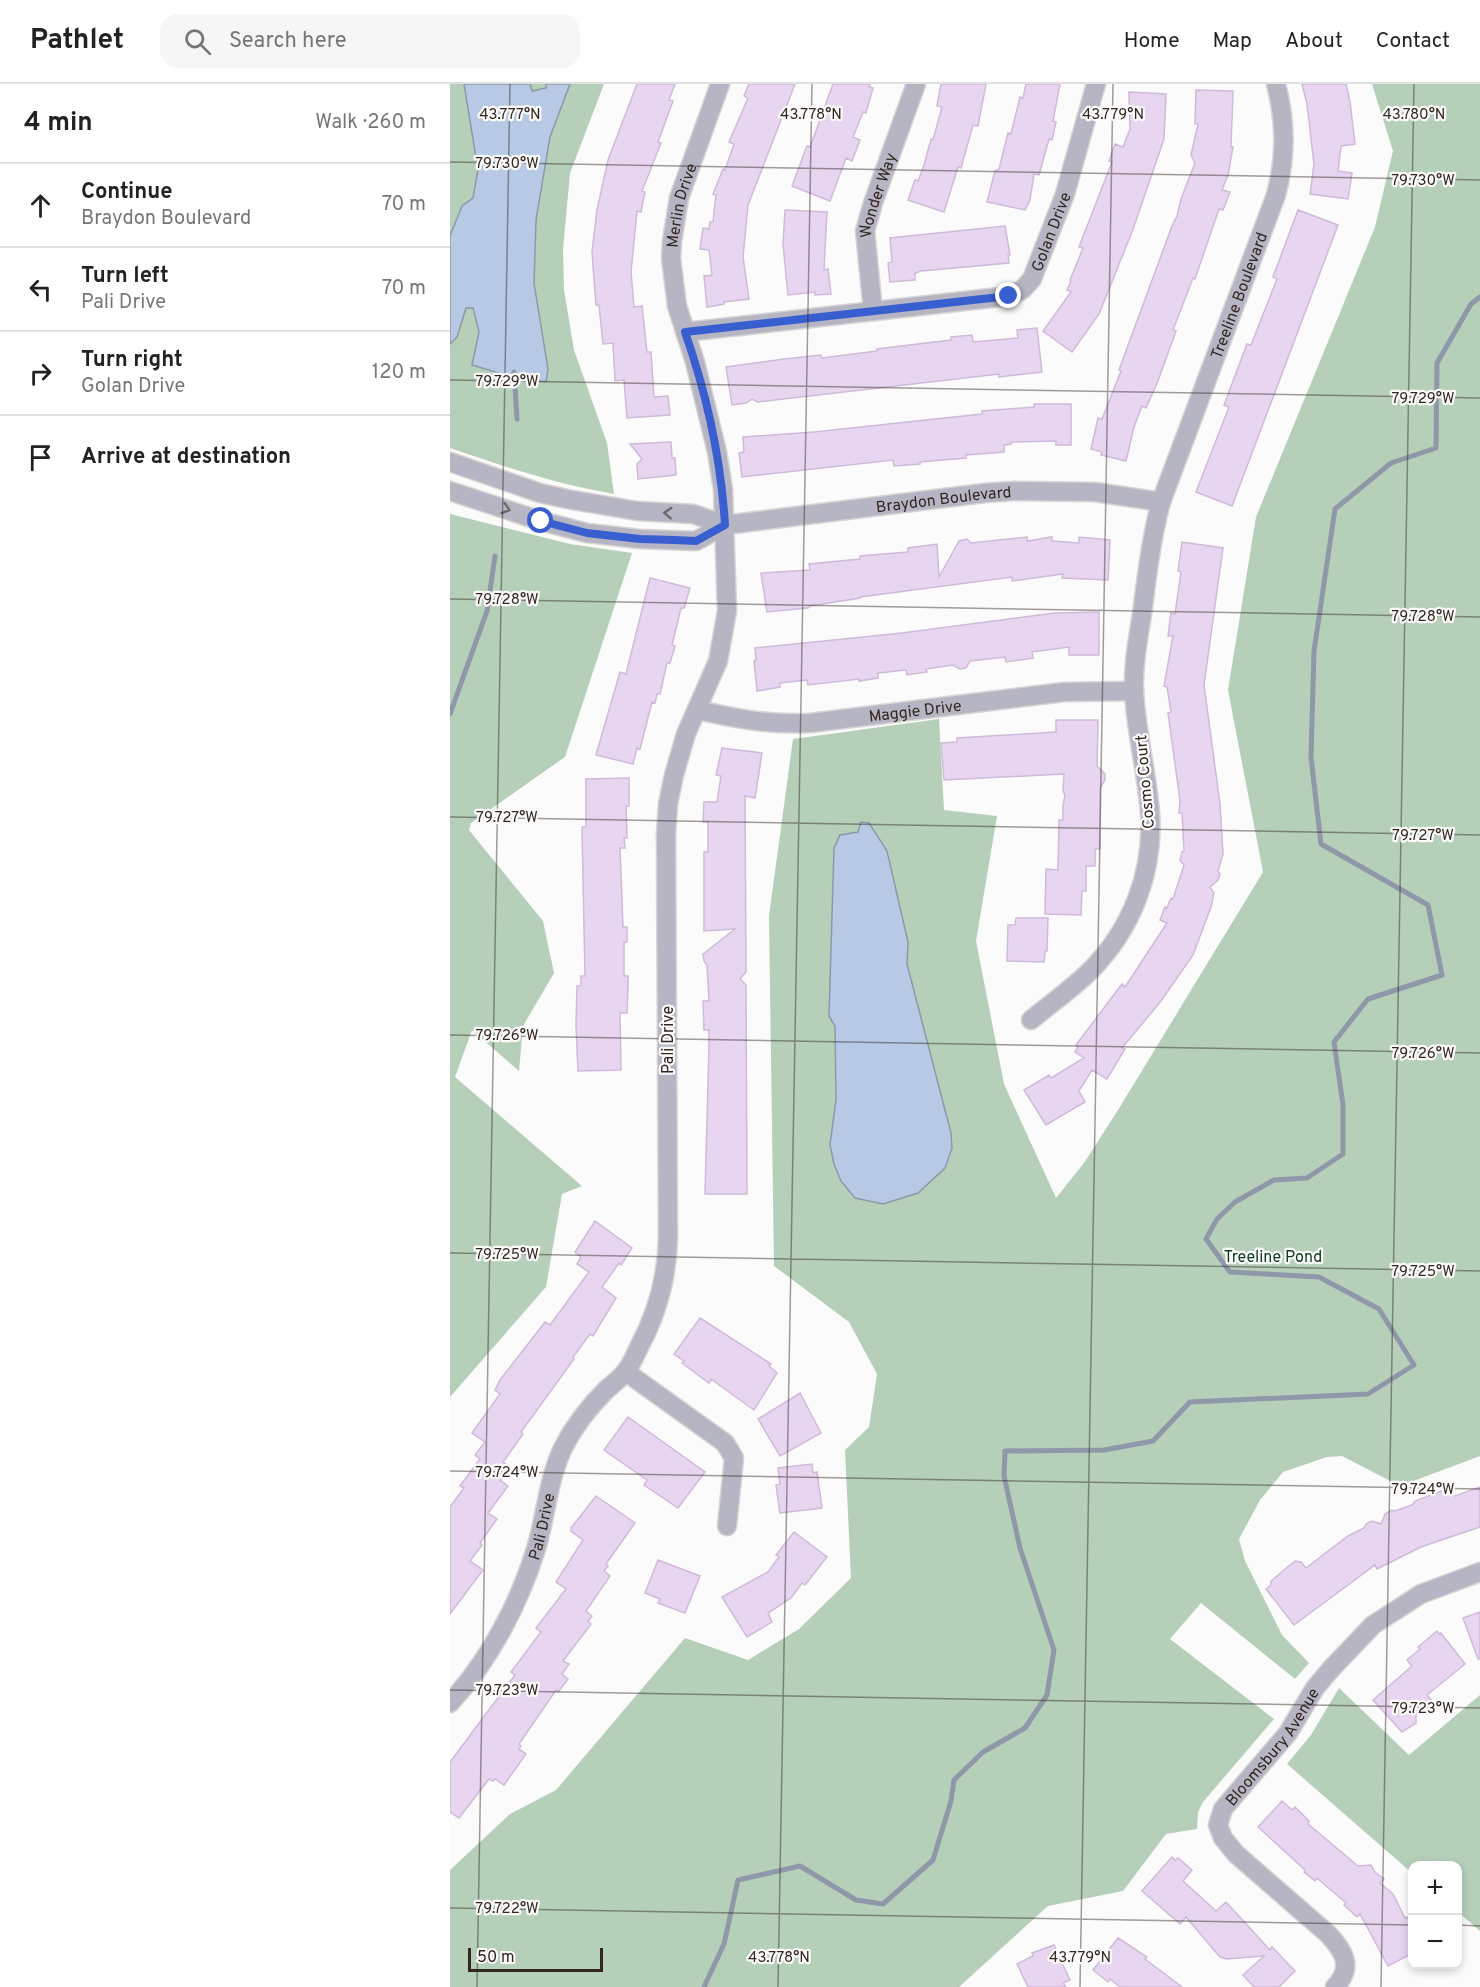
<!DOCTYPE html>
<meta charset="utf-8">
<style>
body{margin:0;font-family:Overpass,sans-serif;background:#f6f6f6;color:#222}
.controls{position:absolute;right:18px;bottom:18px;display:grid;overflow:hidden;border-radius:12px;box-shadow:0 3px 9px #0003}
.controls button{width:54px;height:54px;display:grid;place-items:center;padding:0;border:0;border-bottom:2px solid #e0e0e0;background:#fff;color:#222;font:30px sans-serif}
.scale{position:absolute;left:18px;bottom:15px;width:135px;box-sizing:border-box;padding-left:6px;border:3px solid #33261e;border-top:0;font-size:16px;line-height:21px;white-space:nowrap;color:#33261e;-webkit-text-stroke:4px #fbfbfb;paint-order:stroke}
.stop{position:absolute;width:18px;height:18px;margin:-14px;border:4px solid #385ecf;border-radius:50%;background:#fff}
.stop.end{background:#385ecf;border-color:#fff;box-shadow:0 2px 6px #0008}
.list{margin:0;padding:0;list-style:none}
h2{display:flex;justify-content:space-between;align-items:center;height:78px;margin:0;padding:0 24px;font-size:26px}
h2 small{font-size:20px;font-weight:400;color:#767676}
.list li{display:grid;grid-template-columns:39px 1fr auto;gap:18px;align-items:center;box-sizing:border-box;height:84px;padding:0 24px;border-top:2px solid #e0e0e0}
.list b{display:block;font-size:22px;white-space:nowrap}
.list p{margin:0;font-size:20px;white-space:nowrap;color:#767676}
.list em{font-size:20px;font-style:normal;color:#767676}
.icon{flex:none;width:33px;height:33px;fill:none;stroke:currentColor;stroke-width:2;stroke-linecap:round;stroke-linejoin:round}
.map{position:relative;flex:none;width:1030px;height:1903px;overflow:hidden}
header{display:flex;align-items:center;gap:36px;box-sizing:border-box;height:84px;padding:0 30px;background:#fff;border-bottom:2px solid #e0e0e0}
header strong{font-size:28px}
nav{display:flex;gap:33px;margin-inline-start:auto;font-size:21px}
.search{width:420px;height:54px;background:#f6f6f6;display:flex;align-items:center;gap:15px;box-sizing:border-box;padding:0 21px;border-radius:18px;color:#767676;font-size:22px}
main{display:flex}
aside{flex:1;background:#fff}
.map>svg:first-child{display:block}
</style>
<header>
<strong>Pathlet</strong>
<div class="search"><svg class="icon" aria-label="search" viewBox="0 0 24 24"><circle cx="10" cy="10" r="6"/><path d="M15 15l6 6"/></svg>Search here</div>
<nav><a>Home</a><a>Map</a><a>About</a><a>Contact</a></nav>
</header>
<main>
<aside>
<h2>4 min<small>Walk · 260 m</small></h2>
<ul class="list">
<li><svg class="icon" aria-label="ahead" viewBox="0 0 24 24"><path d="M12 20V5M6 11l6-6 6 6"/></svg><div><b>Continue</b><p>Braydon Boulevard</p></div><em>70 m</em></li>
<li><svg class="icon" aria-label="left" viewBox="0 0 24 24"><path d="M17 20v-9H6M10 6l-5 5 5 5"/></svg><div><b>Turn left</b><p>Pali Drive</p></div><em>70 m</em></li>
<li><svg class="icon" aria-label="right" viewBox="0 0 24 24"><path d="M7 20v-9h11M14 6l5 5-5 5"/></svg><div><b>Turn right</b><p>Golan Drive</p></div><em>120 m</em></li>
<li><svg class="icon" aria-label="arrive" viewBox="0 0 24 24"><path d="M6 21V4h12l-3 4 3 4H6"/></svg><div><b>Arrive at destination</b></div></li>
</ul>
</aside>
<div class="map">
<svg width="1030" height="1903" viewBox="0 0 1030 1903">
<rect width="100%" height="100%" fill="#fbfbfb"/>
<path fill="#b5cfb9" d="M0,0H154L120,89L113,165L114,206L124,266L157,359L164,410C105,400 56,383 0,364Z
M922,0H1030V1372L950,1402L892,1372L877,1373L833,1388L810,1416L789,1455L795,1477L832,1551L859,1579L845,1595L751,1519L720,1555L824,1635L753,1718L748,1728L747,1745L716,1750L673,1807L598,1822L509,1903H0V1786L60,1730L106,1706L235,1554L298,1576L349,1545L401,1494L395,1366L419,1343L427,1290L399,1238L324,1182L319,832L343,655L489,635L494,726L547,732L526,857L554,1000L606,1114L634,1079L668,1026L813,788L778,606L806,433L925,143L943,67Z
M0,430L120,460L182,469L115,673L21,739L19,746L93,837L104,889L73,942L69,987L22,946L5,993L132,1102L112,1110L96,1203L0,1313Z
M889,1604L959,1671L1030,1611V1847L1008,1828V1782H962V1789L837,1680L861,1651Z"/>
<path fill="#b7c9e4" stroke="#8f98a9" stroke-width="1.5" d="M14,0H80L82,7L96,4V0H120L100,53L86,136L84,199L98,285L96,298L65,294L22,281L29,248L23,224H16L7,253L0,260V152L12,122L23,114L28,86Z
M411,738L419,739L437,767L458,858L457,880L501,1049L502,1064L495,1084L468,1109L433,1120L405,1114L391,1097L384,1080L380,1061L386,1015L385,942L379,932L384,764L390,751L408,748Z"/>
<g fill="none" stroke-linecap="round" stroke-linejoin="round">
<path stroke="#8f98a9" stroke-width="5" d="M64,288L67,335
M0,630L37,527L45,472
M254,1903L274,1860L288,1796L350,1782L406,1816L433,1820L483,1776L501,1717L504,1696L533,1668L575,1644L597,1611L604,1566L570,1464L554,1392L555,1367L654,1366L703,1357L740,1318L918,1310L964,1281L929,1225L869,1193L780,1188L756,1155L767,1135L785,1118L824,1096L857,1094L893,1070V1021L884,958L918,915L992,891L978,821L871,760L861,673L864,567L885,425L941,379L986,364L987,279L1021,220L1030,213"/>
</g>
<path fill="#e8d6f1" stroke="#cfbad9" stroke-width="1.5" d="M187,0H225L219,16L223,17L208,58L211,59L192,107L195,108L191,128L187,127L181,188L184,223L192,222L197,268H201L204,313L218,312L220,331L177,334L174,296L165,297L163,259L153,260L149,221H146L142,168L147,126L158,76Z
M299,0H345L298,121L293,173L299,215L274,218V220L257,223L254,192L262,191L259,166L250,165L253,144L259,145L260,138H263L266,111L263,110L273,85L275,86L284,60L279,58L298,14L294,12Z
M383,0H420L419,3L423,4L416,29L413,28L403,53L410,56L402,77L396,74L380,117L342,102L357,62L360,63Z
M491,0H536L528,42L523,41L511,84L508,83L494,128L458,116L465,96L468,97L474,81L481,55L483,56L492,23L487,22Z
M576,0H610L603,37L606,38L602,56L599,55L589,91L584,90L580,116L575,126L537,118L545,87L549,85L558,49L561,50L570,13L573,14Z
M852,0H896L900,18L905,60L891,62L888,87L902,89L898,115L860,110L864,80L857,20Z
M746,6L783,7L781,63H783L778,91L772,106L780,108L773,126L769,125L745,195L743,194L723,246L726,247L708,297L696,324L692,322L684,343L676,377L651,371L652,368L641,365L648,334L652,335L671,287L669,286L722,142L727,132L731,115L745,79L741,71L748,40H745Z
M679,8L716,10L714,55L682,148L649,230L622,268L593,247L621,208L617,206L621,197L620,196L633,164L629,163L662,78L659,77L665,60L673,63L680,45Z
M335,126L377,128L374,186L378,185L381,210L365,211V208L338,211L333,160Z
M848,126L888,141L782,422L746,408L779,323L774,321L797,260L801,261L827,195L823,193Z
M555,142L560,171H558L559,179L471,187L465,189V196L440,198L438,179L442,178L440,154Z
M587,244L592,288L549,293V290L308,318L302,315L296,319L282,321L276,283L334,275L371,271L372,274L427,267V265L501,256V253L522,251L523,258L568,254L567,246Z
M584,320H621V361H606V357L561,358V360L554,361V368L516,371V374L470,378V380L444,382L443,376L292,393L289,369L294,368L293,353L364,348L532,330V327L584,323Z
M221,358L222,374H225L226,391L188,395L187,380L192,375L180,360Z
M577,453V457L602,453V457L629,459V453L660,456L658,496L612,494L613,490L562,497V493L410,513V514L360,522L358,524L317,528L311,489L360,486L359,480L410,475V472L458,468V464L487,460L489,493L509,457L517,455L521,459Z
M732,458L773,464L754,601L770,720L773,770L768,787L770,790L768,796L760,803L764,809L761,823L743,871L711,917L672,964L675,965L657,995L642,986L629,1007L635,1018L596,1041L574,1006L599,991L601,994L634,974L625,968L628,963L626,961L672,900L675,903L717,839L710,836L715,823L717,824L721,814L723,815L734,781L730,776L732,768L734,767L732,729H729L730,716L718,629L721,628L717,603L714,602L723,552H718L721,529L725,530L731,488L728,487Z
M200,494L240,504L234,524H231L222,561L225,562L220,579H217L210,610H207L205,619L202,618L190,665L187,664L183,680L146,671L170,588L176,590Z
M649,528V571H619V563L582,568L583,574L556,578L555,573L520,577L516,584L510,585L503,581L476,585L477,588L457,591L456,586L428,589V594L409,597V595L358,601L357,596L330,599V603L307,607L304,577L306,576L305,564L452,549L605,529Z
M606,636H648L647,682L655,690V696L650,704V765H645V782H636V807H632L631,831L595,830L596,785L608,786L609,736H613V722L615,711L613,707L614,690L494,696L491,659L507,658V654L606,648Z
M272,664L312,669L305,714L295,712L296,888L290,895L296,901L297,1110H255L259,963V946H254L253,917H259L257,881L254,877L253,870L285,845L254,847V768H258V738H253L254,718H267L271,692L266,691Z
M179,694V722H176L177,754H174L175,764H170L173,843H177V858H174V892H178V903L177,929H170L171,986L128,987L126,941L127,902H131V892H135L132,743H136V695Z
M566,834H598L597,867H595L594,878L557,877L558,841H565Z
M145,1137L182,1164L171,1181L169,1179L152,1203L166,1214L143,1252L140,1250L123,1273L124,1275L71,1348L73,1350L53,1378L60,1383L50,1396L58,1402L38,1429L47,1435L30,1459L32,1461L20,1477L33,1486L0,1530V1423L14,1404L10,1402L30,1375L25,1371L35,1358L22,1349L50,1310L45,1306L50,1296L95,1238L100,1241L139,1188L127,1180L131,1173L125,1168Z
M250,1234L321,1280L319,1282L327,1289L304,1326L261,1295L259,1299L232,1279L234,1277L224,1270Z
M350,1309L371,1349L330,1372L308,1335Z
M178,1333L255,1388L228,1424L194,1401L197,1396L154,1366Z
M362,1380L363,1389L367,1388L372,1424L330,1429L326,1401L330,1400L328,1384Z
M1030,1403V1443L971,1463L927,1485L925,1481L844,1541L816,1505L821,1501V1497L845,1477L851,1478L856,1484L898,1452L914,1444L916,1440L922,1437L931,1440L935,1430L942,1426L945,1427L962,1421L965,1417L994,1406L1005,1412Z
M146,1412L185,1439L156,1480L158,1482L154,1487L160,1492L136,1527L142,1532L138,1537L141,1540L113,1577L119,1580L112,1590L118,1595L108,1608L106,1606L69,1660L71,1662L69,1665L76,1670L54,1701L45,1695L43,1697L39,1695L9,1734L0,1728V1678L65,1591L61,1588L91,1548L86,1544L116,1505L106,1498L133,1456L121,1447V1444Z
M344,1448L377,1473L355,1501L352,1499L341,1514L318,1529L322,1538L297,1553L272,1513L318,1488L329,1473L326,1471Z
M208,1476L250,1492L235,1529L208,1519L210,1515L195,1509Z
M1030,1528V1575H1028L1013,1534Z
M987,1547L989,1550L991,1549L1015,1580L977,1611L986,1621L977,1630L966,1629V1639L952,1648L923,1616L962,1582L957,1576L970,1565L968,1563Z
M832,1717L842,1726L845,1723L859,1737L858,1740L908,1782L921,1781L925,1788L934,1795L930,1799L943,1810L955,1834L957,1833L963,1842V1869L938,1882L910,1830L907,1833L894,1821L896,1819L867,1794L865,1797L854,1788L855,1786L808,1743Z
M722,1773L725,1776L728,1774L742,1786L733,1797L766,1827L776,1818L820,1866L822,1863L845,1887L829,1903H804L793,1891L814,1872L777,1875L770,1873L736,1833L730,1840L692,1807Z
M668,1854L697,1873L695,1875L732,1903H670L660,1895L658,1898L643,1886Z
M604,1861L620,1896L613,1899L616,1903H578L567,1880L583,1872L582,1869Z"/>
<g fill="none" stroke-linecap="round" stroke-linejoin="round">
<defs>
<g id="street">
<path id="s1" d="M423,227L415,147L423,119L466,0"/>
<path id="s2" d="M235,248L559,212L573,205L582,195L615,110L646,0"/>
<path d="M0,378L90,409L117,415L187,427L243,430L275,441"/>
<path id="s3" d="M0,407L91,437L137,449L190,455L246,457L275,441L535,409L563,407L645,408L711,418"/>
<path id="s4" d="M248,626C288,635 318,641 360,639L614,608L684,607"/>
<path id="s5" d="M581,936C600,920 622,905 640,887C682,845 704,788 700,729C697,689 686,648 684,607C683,581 688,555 692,530C697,492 701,455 711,418L826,111C836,73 836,39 826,0"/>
<path d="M176,1288L275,1359L284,1374L277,1442"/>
<path id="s6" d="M0,1619C39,1577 69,1520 86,1465C96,1432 98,1395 113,1364C124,1342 139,1323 156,1306C163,1300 171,1294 176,1287C182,1280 185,1271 189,1263C208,1228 217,1194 218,1154L216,750L218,720L224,691L236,650L268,577L277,527L273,405L267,368L245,278L227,222L221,174L222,157L229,114L270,0"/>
<path id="s7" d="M885,1903C904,1883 894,1867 878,1850L786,1770L773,1754L768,1741L773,1725L838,1649L865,1604L881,1585L923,1541L971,1510L1030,1488"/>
</g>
</defs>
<use href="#street" stroke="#d7d5d3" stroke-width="21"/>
<use href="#street" stroke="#b6b5c4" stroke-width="18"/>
</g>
<defs><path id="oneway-chevron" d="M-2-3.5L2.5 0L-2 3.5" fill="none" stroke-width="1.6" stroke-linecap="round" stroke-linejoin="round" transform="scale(1.5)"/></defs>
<g stroke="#6e6669">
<use href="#oneway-chevron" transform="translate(56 425) rotate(18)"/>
<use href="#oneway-chevron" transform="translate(218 429) rotate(-177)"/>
</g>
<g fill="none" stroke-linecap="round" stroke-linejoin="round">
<path stroke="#385ecf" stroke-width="8" d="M91,437L137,449L190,455L224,456L246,457L275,441C271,375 257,311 235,248L559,212"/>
</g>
<path fill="none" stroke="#33261e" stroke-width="1.5" stroke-opacity="0.45" d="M0,78L1030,96M0,296L1030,314M0,515L1030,533M0,733L1030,751M0,951L1030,969M0,1169L1030,1187M0,1387L1030,1405M0,1606L1030,1624M0,1824L962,1841M1008,1841L1030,1842M27,1903L60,0M328,1903L362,0M630,1903L663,0M931,1903L964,0"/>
<g text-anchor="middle" stroke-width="4.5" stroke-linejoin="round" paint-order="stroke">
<g font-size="16" fill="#33261e" stroke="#fbfbfb">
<text dy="6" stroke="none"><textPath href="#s1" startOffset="118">Wonder Way</textPath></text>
<text dy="6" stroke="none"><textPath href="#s6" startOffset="1574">Merlin Drive</textPath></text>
<text dy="6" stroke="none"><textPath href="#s2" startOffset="406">Golan Drive</textPath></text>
<text dy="6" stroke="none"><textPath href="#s5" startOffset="786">Treeline Boulevard</textPath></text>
<text dy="6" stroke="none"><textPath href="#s3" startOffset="506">Braydon Boulevard</textPath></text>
<text dy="6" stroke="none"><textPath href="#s4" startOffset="219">Maggie Drive</textPath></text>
<text transform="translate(694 698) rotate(-95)" y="6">Cosmo Court</text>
<text transform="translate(217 956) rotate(-90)" y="6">Pali Drive</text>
<text dy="6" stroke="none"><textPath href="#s6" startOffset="201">Pali Drive</textPath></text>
<text dy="6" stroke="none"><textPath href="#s7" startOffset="314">Bloomsbury Avenue</textPath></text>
</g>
<g font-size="16" fill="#0b3819" stroke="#fbfbfb">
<text x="823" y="1178">Treeline Pond</text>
</g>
</g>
<g font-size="15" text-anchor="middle" fill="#33261e" stroke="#fbfbfb" stroke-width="4.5" stroke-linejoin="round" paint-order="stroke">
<text x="60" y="35">43.777°N</text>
<text x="361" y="35">43.778°N</text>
<text x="663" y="35">43.779°N</text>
<text x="964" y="35">43.780°N</text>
<text x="57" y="84">79.730°W</text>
<text x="973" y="101">79.730°W</text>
<text x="57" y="302">79.729°W</text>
<text x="973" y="319">79.729°W</text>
<text x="57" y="520">79.728°W</text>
<text x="973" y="537">79.728°W</text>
<text x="57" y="738">79.727°W</text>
<text x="973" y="756">79.727°W</text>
<text x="57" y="956">79.726°W</text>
<text x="973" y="974">79.726°W</text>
<text x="57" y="1175">79.725°W</text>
<text x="973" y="1192">79.725°W</text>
<text x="57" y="1393">79.724°W</text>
<text x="973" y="1410">79.724°W</text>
<text x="57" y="1611">79.723°W</text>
<text x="973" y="1629">79.723°W</text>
<text x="57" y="1829">79.722°W</text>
<text x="329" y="1878">43.778°N</text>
<text x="630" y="1878">43.779°N</text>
</g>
</svg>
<div class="controls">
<button>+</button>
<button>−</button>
</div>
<div class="scale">50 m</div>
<div class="stop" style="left:91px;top:437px"></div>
<div class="stop end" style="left:559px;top:212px"></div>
</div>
</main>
